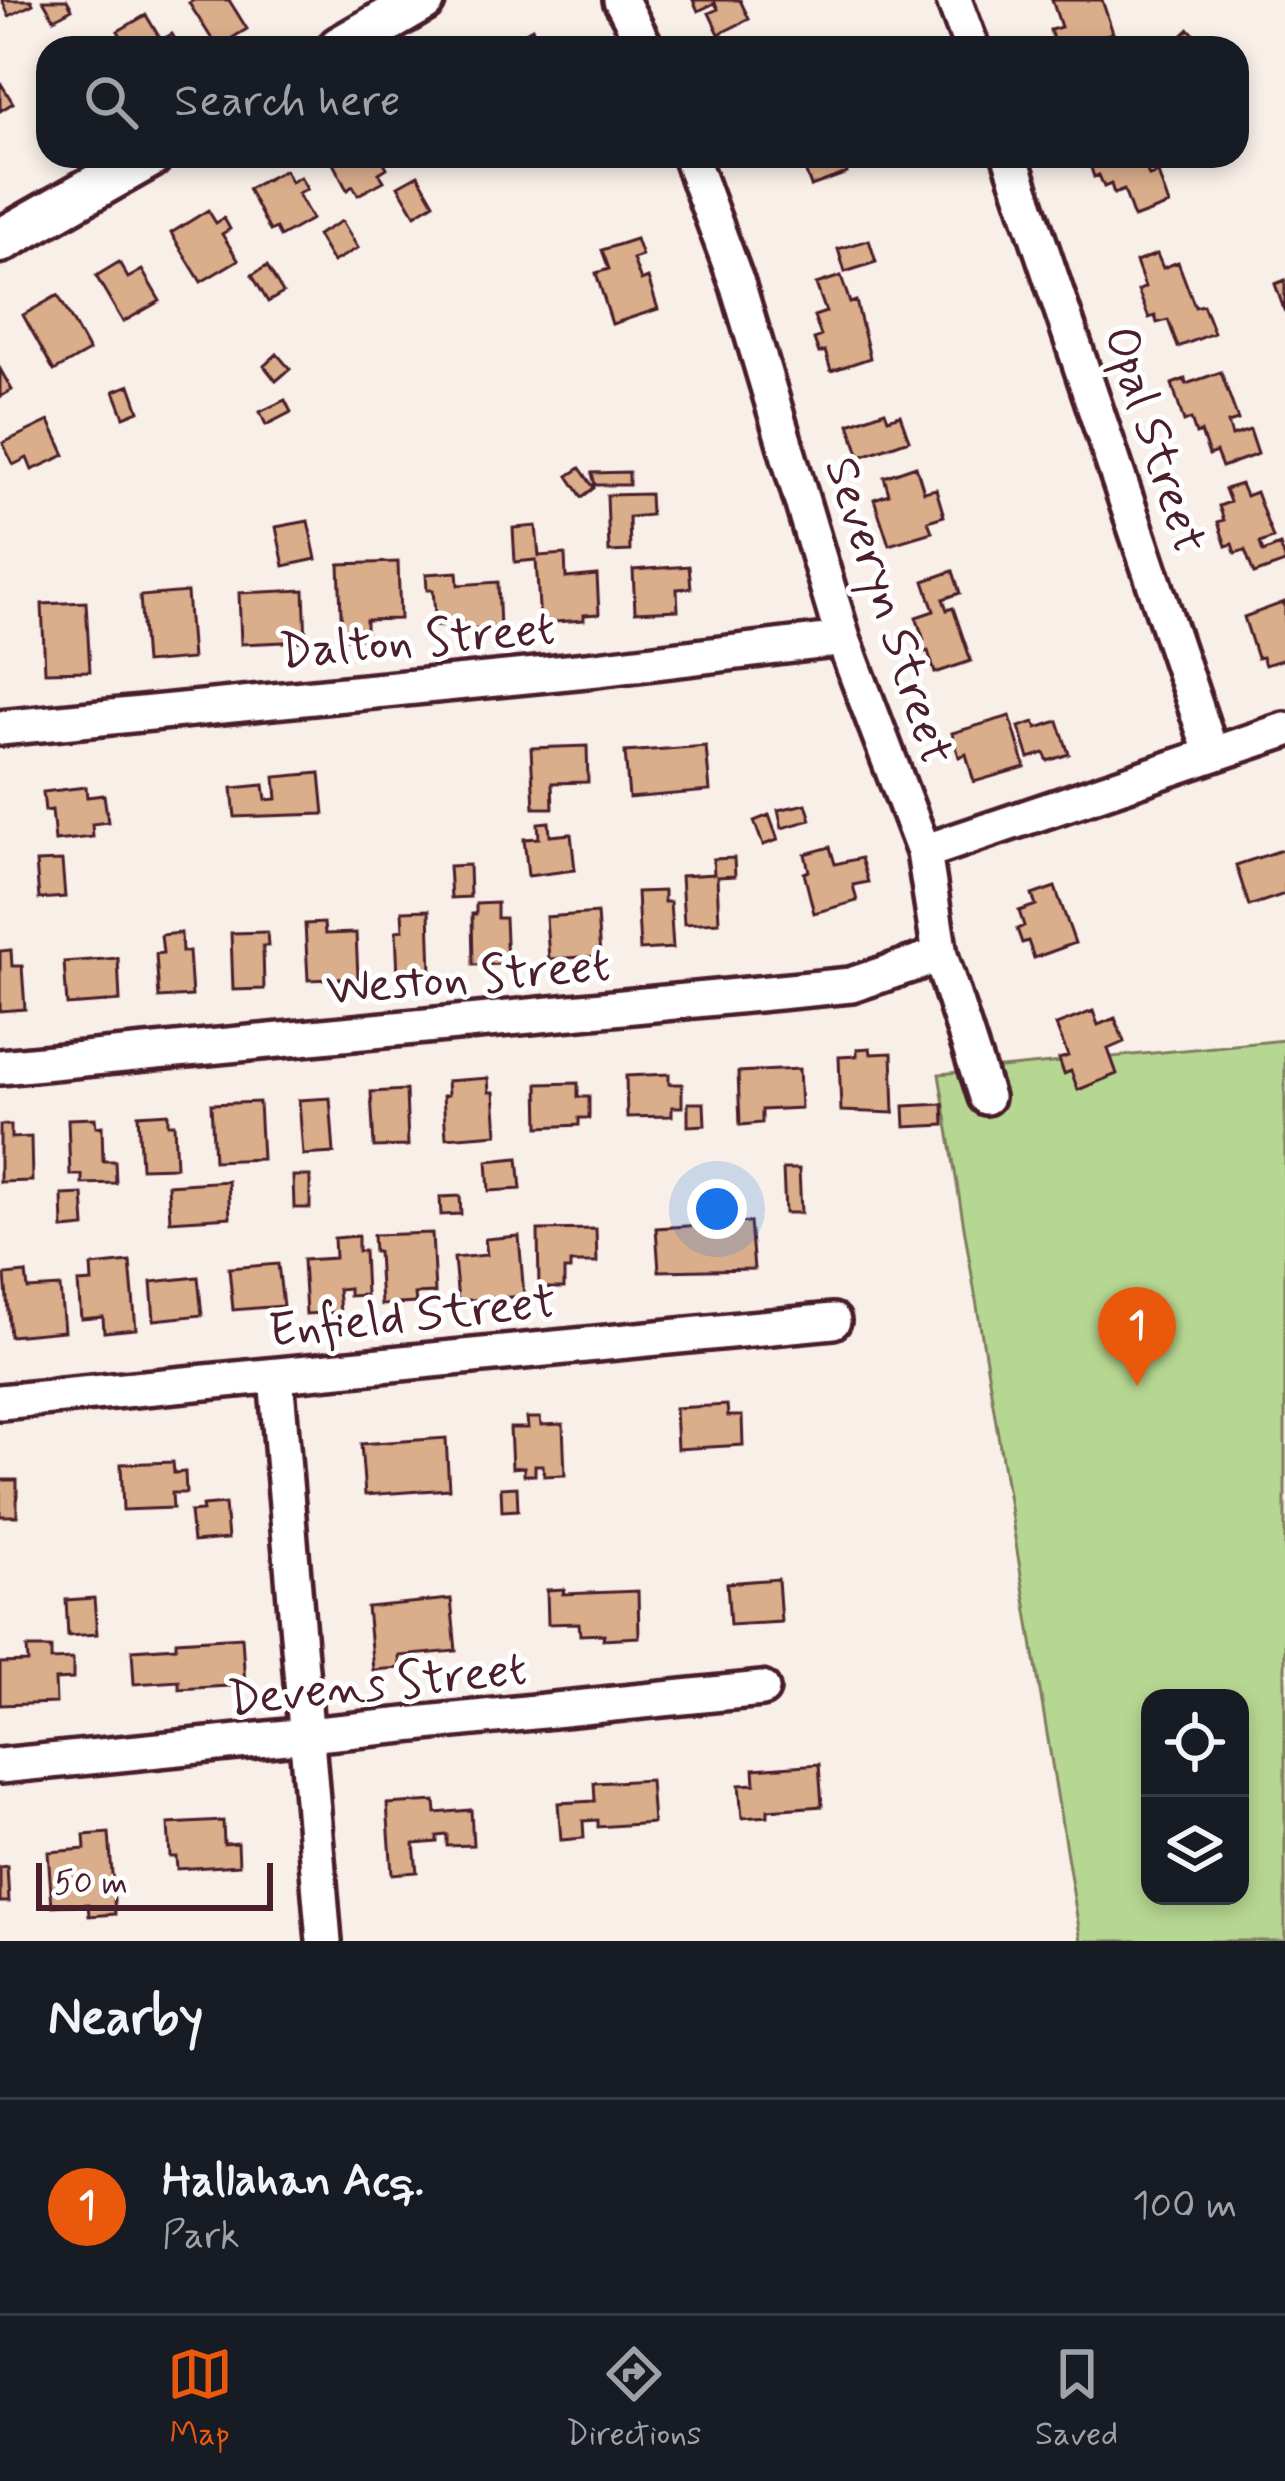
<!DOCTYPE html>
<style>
body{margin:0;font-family:Mynerve,sans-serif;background:#20242c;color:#f1f3f6}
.controls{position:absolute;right:36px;bottom:36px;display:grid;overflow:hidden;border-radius:24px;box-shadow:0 6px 18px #0003}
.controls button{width:108px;height:108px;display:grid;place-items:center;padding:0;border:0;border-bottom:3px solid #363941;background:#171b24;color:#f1f3f6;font:60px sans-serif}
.scale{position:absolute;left:36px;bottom:30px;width:237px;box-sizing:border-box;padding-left:12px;border:6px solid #4a1f2b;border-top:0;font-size:33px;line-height:42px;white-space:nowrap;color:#4a1f2b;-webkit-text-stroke:9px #fff;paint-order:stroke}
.you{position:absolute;left:717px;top:1209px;width:42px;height:42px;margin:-30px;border:9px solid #fff;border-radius:50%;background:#1a73e8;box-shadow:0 0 0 18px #1a73e833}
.badge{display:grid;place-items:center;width:78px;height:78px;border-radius:50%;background:#ea580c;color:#fff;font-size:39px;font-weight:700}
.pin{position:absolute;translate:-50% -99px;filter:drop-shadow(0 3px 6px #0008)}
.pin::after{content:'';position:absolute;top:63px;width:42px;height:36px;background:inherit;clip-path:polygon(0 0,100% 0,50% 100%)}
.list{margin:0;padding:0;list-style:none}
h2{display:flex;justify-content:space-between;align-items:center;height:156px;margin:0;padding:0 48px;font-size:51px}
h2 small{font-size:39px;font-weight:400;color:#9ea1a6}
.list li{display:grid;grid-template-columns:78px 1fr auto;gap:36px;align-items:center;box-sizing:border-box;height:216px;padding:0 48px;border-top:3px solid #363941}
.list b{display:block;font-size:45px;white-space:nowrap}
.list p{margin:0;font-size:39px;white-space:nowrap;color:#9ea1a6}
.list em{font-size:39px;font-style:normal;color:#9ea1a6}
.icon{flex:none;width:66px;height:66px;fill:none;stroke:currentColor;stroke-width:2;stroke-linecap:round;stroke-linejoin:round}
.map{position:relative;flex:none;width:1285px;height:1941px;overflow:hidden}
.search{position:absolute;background:#171b24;box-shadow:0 6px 18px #0003;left:36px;right:36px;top:36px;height:132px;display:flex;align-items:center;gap:30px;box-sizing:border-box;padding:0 42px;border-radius:36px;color:#9ea1a6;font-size:45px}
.sheet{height:372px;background:#171b24}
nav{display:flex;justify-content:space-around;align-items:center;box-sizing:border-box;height:168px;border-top:3px solid #363941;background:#171b24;font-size:33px;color:#9ea1a6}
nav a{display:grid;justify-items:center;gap:6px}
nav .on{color:#ea580c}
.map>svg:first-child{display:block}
</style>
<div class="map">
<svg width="1285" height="1941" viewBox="0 0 1285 1941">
<rect width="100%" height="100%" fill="#f8efe8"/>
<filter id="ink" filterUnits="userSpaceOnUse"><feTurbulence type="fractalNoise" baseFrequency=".00833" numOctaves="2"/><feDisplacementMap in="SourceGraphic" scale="24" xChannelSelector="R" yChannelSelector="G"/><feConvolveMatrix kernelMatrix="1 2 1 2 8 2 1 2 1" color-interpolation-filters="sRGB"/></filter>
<g filter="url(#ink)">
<path fill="#b6d791" stroke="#807b5e" stroke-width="3" fill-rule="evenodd" d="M1285,1040V1941H1081L939,1074ZM1150,1698H1240V1896H1150Z"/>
<path fill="#daad8b" stroke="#4a1f2b" stroke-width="3" d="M2,0H31L33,4L9,16Z
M43,0H67L72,9L54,19Z
M194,0H229L247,29L217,47L189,3Z
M693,0H740L749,19L719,34L709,13L718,9L715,3L698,11Z
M1052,0H1102L1113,33L1105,35L1109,47L1056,48L1050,30L1061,27Z
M146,15L161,40L172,34L180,48H117L125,43L118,31Z
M532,28L543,48H498Z
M1189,29L1203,44L1199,48H1174L1171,46Z
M0,82L13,103L0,111Z
M329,156H381L387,168L379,173L384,181L358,195L353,186L347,190Z
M800,156H841L847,173L811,186Z
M1101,156H1142L1149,176L1158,173L1169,205L1134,218L1124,190L1114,194L1111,184L1104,187L1099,175L1094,177L1090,165L1102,161Z
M285,170L291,182L300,177L307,189L298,194L312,219L280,237L276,228L270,231L248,189Z
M418,175L434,203L415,215L398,186Z
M208,210L216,223L224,218L230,229L222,234L238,260L201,282L171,233Z
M342,221L358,248L333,262L317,235Z
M636,239L642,256L633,259L641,281L648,278L658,309L612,324L596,273L609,269L602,250Z
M869,240L876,262L845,272L838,249Z
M1157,254L1163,268L1178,262L1195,307L1203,305L1214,333L1178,347L1168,320L1157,323L1155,316L1149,318L1138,291L1145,287L1136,262Z
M119,262L128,278L142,270L160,301L123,322L96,276Z
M267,266L283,293L268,302L252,275Z
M841,276L850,303L856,301L870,358L831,371L825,351L819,353L814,339L821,336L814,316L826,312L816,284Z
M1285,280V312L1275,284Z
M58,295L89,351L54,371L23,315Z
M277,354L290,369L276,381L264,366Z
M0,369L12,390L0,397Z
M1221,372L1238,420L1228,423L1232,436L1250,430L1258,454L1222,467L1216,452L1209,455L1201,432L1196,434L1191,419L1184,422L1172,384L1185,379L1186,384Z
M130,385L139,411L124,417L114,391Z
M285,400L291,412L266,425L260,412Z
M885,411L888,419L900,415L909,440L860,457L849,424Z
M49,421L65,455L32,470L27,458L13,465L3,443Z
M916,466L924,492L936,489L944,516L928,521L932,532L889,545L874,499L889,494L884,477Z
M580,468L594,488L582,497L568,476Z
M629,472V485H595L592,473Z
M1241,484L1246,496L1256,492L1273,538L1260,543L1263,552L1280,545L1285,559V563L1254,574L1245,550L1235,553L1232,544L1226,546L1218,522L1224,520L1219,506L1230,502L1225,489Z
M650,494L651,515L629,517L630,551L609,552L607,495Z
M308,521L316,559L284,566L276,527Z
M536,526L539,556L565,554L566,578L597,575L599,614L584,615V620L540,623L536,560L515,562L513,528Z
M398,562L400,619L366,620V638L342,639L339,564Z
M689,566L691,588L677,589L678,610L635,612L633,570Z
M953,571L960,593L943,599L947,610L953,608L971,661L935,673L928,651L918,654L914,644L924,640L916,617L934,611L924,581Z
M457,572L458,585L498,582L500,627L455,630V625L436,626L433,590H427L426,574Z
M304,590L306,641L241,644L239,593Z
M187,592L192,659L145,663L140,596Z
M86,602L90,671L45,672L42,604Z
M1285,602V659L1265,665L1262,657L1257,658L1244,617Z
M1010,716L1025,767L974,782L966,754L959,757L952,733Z
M1058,721L1069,754L1048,761L1044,753L1029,758L1019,727L1034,722L1037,728Z
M587,746L588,782L552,783L553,808H534L531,748Z
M706,746L710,791L629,798L625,752Z
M320,773L324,814L235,817L232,788L264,785L266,800L277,799L275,777Z
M86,787L87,797L104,795L108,822L92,824L93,837L55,841L52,810L45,811L43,792Z
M806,804L811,820L782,828L778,810Z
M769,815L778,840L763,845L754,821Z
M549,822L550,836L571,834L575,870L528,876L524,839L539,838L538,823Z
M830,847L835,864L861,858L868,882L853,885L857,901L814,913L804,873L809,871L805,854Z
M1285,849V894L1249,906L1236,865Z
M734,858L735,876L717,877L719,922L684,924L681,876L714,874L713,859Z
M62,861L65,897L39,899L36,862Z
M469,865L470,897L451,898L449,866Z
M1055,887L1075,943L1034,958L1028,941L1022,943L1017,929L1024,926L1019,911L1036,905L1032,895Z
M664,891V902H670L673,948L640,950L637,892Z
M497,903V918H505L507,964L473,965L472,914H476V904Z
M429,910L431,975L398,977L396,931L403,930L402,911Z
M597,913L600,956L549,959L546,917Z
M324,923L325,934L356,933L358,978L308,980L305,924Z
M267,932L268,946H263L264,989L233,990L231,933Z
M181,933L182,952L189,951L192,996L159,998L156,954L163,953L161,935Z
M11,950L12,966H22L25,1009L0,1011V951Z
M118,958L120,1001L67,1005L64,962Z
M1093,1011L1098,1025L1115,1018L1124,1042L1108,1049L1117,1074L1078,1090L1071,1071L1064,1074L1059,1059L1068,1056L1056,1025Z
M870,1048L871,1054L892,1053L894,1113L841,1111L839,1057L857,1056V1049Z
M799,1069L801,1108L762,1110V1123L740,1125L738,1072Z
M669,1074V1084H682V1107H672V1116L627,1117L626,1076Z
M488,1078L489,1092H494L497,1134L446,1138L443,1096L448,1095L447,1081Z
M578,1083V1097H589V1118H579V1125L539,1127L538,1084Z
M406,1090L408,1146L374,1147L371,1092Z
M330,1098L334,1153L303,1155L299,1100Z
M259,1102L262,1159L214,1161L211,1104Z
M688,1103H704L705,1125L688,1126Z
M943,1104L944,1125L905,1127L904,1106Z
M168,1113V1124H174L176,1167L141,1168L138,1115Z
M95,1118L96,1127L102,1126L103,1161H115L116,1183L82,1184V1175H70L68,1119Z
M0,1125H11V1138L31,1137L32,1181L0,1182Z
M518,1158L521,1189L489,1191L487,1161Z
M783,1169H799L801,1213H785Z
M293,1176H310V1208H294Z
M228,1181L230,1217L170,1221L168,1185Z
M83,1194L85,1227L63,1229L62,1195Z
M460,1196L461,1214L441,1215L440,1197Z
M750,1222L754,1269L659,1271L656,1228Z
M596,1229L597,1263H570V1270H564V1288H539L538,1230Z
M432,1233L435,1293L415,1294L416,1303L381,1305L378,1252H374L373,1235Z
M358,1236V1251H364L366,1295L349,1296V1288L338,1289L340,1312L306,1314L303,1260L335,1258L334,1238Z
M519,1236L524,1296L458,1301L454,1258L487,1255L485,1239Z
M130,1262L136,1329L104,1332L103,1317L81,1319L78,1283L92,1282L91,1266Z
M278,1264L283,1306L233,1310L229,1268Z
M26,1273L28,1289L60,1287L64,1331L10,1336L5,1275Z
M198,1277L202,1315L154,1320L151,1282Z
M727,1405L728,1416H742L743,1445L677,1449L675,1408Z
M527,1418H540L541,1425L563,1424L565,1475L544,1476L543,1465H535V1475H524V1467L512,1468L510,1428H528Z
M446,1438L449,1489L365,1495L361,1444Z
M173,1462L174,1473L185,1472L186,1493H172L173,1508L123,1510L121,1464Z
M0,1480H17V1516H0Z
M517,1487L518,1510L502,1511L501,1488Z
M225,1504L228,1539L193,1542L190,1512L203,1511L202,1506Z
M778,1579L781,1622L730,1625L727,1583Z
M564,1589L563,1594L638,1591L639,1637L603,1639L604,1634L580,1635L579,1623L548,1624L547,1590Z
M94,1598L97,1634L68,1636L66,1600Z
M451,1599L456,1651L399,1656L400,1668L373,1670L367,1607Z
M242,1637L245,1685L179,1689V1681L134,1684L132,1650L176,1647V1641Z
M27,1648H51V1660L73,1659V1679L55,1680L56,1703L0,1705V1663L28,1662Z
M819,1764L822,1806L768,1810V1816L742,1818L739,1785L755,1784L754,1769Z
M650,1780L653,1823L598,1827V1820L583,1821L584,1838L561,1840L558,1803L595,1801L594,1783Z
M435,1801L436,1813L471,1810L473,1845L447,1846V1835L437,1836V1842L414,1844L417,1872L392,1874L387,1804Z
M223,1821L224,1844L238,1843L239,1865L177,1869L176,1857H170L168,1824Z
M109,1833L115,1914L89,1916L88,1904L52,1906L48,1852L85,1849L84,1835Z
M7,1866L9,1902H0V1867Z"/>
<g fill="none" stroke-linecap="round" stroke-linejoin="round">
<defs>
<path id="minor" d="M621,0L646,48
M954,0L972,48
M690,156L738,286L843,639L924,852L940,955L986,1097
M1010,156L1211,752
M0,728L597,669L843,639
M924,852L1285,730
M0,1067L851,985L940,955
M276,1376L324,1941
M0,1402L833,1321
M0,1766L762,1689"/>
<path id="major" d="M340,48L423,0
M0,241L150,156"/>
</defs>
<use href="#minor" stroke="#4a1f2b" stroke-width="42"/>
<use href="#major" stroke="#4a1f2b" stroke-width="51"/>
<use href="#minor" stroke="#fff" stroke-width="33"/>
<use href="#major" stroke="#fff" stroke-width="42"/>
</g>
</g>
<g text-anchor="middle" stroke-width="10" stroke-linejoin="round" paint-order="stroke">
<g font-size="48" fill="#4a1f2b" stroke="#fff">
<text transform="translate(1157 439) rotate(72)" y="17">Opal Street</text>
<text transform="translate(891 610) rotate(72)" y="17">Severyn Street</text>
<text transform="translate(417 638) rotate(-5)" y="17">Dalton Street</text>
<text transform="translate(468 975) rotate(-5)" y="17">Weston Street</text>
<text transform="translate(412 1314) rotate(-6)" y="17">Enfield Street</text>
<text transform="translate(377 1682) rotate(-6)" y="17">Devens Street</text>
</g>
</g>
</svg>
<div class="controls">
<button><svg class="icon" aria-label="locate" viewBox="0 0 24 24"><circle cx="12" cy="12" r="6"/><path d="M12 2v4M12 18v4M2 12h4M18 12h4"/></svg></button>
<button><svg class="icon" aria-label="layers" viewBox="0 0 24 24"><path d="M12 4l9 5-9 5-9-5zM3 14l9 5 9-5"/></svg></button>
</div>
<div class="scale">50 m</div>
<div class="you"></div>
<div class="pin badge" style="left:1137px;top:1386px">1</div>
<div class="search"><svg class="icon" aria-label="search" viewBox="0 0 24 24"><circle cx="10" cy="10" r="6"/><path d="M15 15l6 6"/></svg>Search here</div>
</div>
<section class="sheet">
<h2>Nearby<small></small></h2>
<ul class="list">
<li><span class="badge">1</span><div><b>Hallahan Acq.</b><p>Park</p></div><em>100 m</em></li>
</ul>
</section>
<nav>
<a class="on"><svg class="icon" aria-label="map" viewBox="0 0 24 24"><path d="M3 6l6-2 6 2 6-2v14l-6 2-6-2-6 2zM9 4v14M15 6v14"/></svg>Map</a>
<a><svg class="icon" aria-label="directions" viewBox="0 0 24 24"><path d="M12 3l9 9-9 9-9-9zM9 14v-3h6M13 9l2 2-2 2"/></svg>Directions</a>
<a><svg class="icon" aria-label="saved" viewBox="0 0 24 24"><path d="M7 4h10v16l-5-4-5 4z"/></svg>Saved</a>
</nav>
